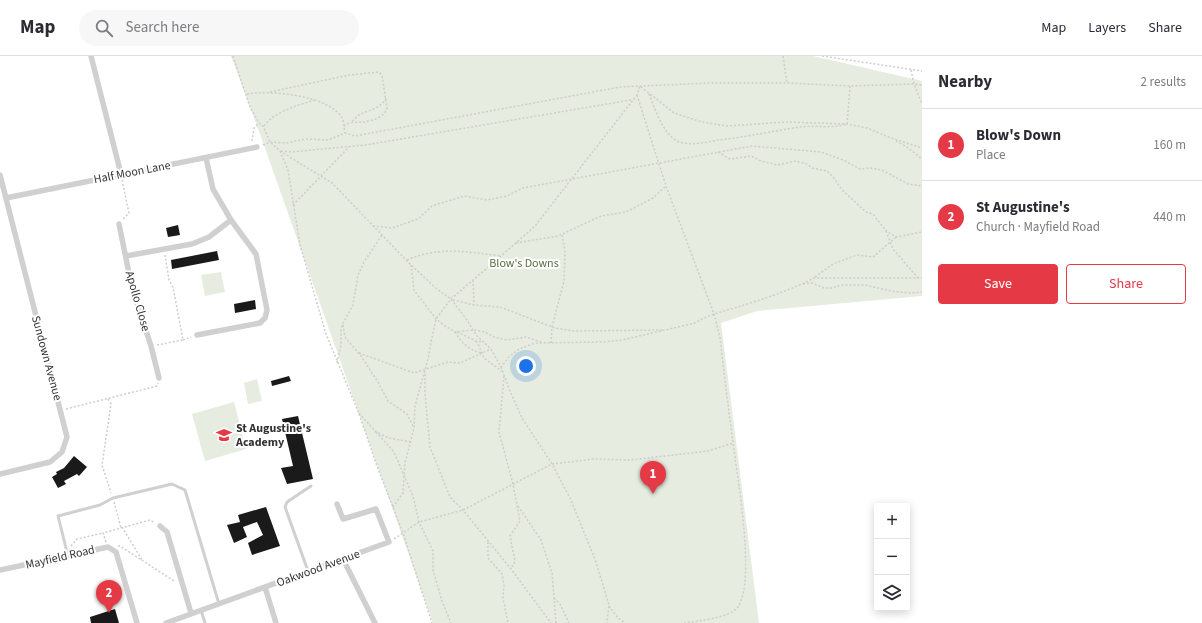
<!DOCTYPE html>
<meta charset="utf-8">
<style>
body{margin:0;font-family:"Source Sans 3",sans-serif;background:#f7f7f7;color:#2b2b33}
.controls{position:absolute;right:12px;bottom:12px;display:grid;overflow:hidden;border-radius:4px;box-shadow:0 2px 10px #0003}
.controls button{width:36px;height:36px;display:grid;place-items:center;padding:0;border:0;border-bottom:1px solid #e1e1e2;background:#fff;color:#2b2b33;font:20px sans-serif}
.you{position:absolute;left:526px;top:310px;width:14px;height:14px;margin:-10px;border:3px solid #fff;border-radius:50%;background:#1a73e8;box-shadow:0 0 0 6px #1a73e833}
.badge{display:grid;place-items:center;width:26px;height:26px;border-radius:50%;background:#e63946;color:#fff;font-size:13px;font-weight:700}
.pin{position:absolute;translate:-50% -33px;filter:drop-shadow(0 1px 2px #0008)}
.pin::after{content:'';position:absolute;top:21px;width:14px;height:12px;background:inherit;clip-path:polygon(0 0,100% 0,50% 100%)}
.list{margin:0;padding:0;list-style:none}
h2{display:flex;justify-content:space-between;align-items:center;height:52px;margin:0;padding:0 16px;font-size:17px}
h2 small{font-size:13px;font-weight:400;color:#7c7c81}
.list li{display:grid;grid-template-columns:26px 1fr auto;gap:12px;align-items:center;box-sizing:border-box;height:72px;padding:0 16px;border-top:1px solid #e1e1e2}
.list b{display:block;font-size:15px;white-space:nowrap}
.list p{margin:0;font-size:13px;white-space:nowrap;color:#7c7c81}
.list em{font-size:13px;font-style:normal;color:#7c7c81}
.actions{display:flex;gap:8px;padding:12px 16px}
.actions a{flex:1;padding:9px 0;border:1px solid #e63946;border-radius:4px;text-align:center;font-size:14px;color:#e63946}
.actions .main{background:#e63946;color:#fff}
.icon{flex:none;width:22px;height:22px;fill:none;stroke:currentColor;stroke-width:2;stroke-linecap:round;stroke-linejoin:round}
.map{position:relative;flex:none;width:922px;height:567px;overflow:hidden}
header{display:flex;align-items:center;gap:24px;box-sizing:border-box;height:56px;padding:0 20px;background:#fff;border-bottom:1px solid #e1e1e2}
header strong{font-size:19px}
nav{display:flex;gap:22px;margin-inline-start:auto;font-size:14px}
.search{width:280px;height:36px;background:#f7f7f7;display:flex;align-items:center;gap:10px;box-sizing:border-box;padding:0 14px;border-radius:22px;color:#7c7c81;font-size:15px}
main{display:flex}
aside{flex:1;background:#fff}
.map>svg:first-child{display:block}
</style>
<header>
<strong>Map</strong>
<div class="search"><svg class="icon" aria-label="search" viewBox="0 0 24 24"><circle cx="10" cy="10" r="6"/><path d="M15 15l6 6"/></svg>Search here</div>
<nav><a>Map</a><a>Layers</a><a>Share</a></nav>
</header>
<main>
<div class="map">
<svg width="922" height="567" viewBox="0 0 922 567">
<rect width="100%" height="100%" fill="#fff"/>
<path fill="#e6ecdf" d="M231,0H813L922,25V240L757,255L721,267L759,567H433L260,78Z
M221,216L225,236L205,240L201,219Z
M257,323L262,345L248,348L244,327Z
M234,346L246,393L205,405L192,358Z"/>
<path fill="#1a1a1a" d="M178,169L180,179L168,181L166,172Z
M217,195L219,204L172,213L171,204Z
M255,244L256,253L235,257L234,248Z
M289,320L291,325L272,330L271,325Z
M298,360L313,423L287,428L281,412L293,410L282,363Z
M74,400L87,411L79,420L77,418L64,425L66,428L58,432L52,421L57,418L56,416L64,412Z
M266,451L280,490L252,499L248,487L263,479L257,466L243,471L247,481L234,487L227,469L240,466L238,459Z
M115,553L119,567H91L90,561Z"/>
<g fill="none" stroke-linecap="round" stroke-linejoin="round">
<path stroke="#cdcdcd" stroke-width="1.5" stroke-dasharray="2 2" stroke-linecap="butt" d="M233,0L250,51L259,67L263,70L270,86L280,95L332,127L411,209L438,234L451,243L467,264L476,279L491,293L501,311L509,301L519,293L535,287L603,286L622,284L695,267C709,258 725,255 741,250C766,242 791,234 814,222H922
M783,0L787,27
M822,0L922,15
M911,14L914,28L922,48
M270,36L349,19L379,16L382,19L387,52C385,61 372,65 363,66C359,67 354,65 350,67C348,67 346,69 344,70
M247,38C269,34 329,39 342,62C344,66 344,72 345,77
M649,38C655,53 663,79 679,86C691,90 707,86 719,84C746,81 773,75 800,71C815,69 831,73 846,68
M637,39L666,130L714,258L720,281C724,316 728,351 733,386C737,420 756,524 738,551C730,562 698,565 684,567
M352,65C354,63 357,61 359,59C368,54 381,53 386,42
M847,68L850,30
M264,70C274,56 298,49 315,44
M252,85L254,72L259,67
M896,85L907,91L922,103
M263,89L270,86L286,87L306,83L328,84L345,77L355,80L620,31L709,27H787L850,30L914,28L922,29
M280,95L288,114L300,189L326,278L358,355L377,410L403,477L432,567
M281,95L291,96L365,89L631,44
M718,96L730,103L751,100L761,105L777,109L796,105L807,108L812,112L827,115L834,122L842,134L866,156L873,158L886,175L896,181L922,176
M122,124L129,157L123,163
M293,149L349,91
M373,170L392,172L418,163L432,150L464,140L487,144L507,140L523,132L752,90L821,96L843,104L860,113L870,112L882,114L908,128L922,130
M886,175L893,193L918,222
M516,187L558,180L601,160L626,156L653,142L665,131
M407,204C439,190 468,196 501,200
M411,209L414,234L436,263L445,270L455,276L473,274L485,276L494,281L507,284L526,281L541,286
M815,221L833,208L857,199L873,201L896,181
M473,224L474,249
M803,228L812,227L824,232H832L841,229H865L891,235L909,237L922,236
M453,244L474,249L500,251L555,272L574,275L662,274
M343,269L345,281L361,300L378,326L388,345L407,358L414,372
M455,276C460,286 470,294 481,297
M457,276L476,285L483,286
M183,284L191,281
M476,285L479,290L484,302L503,316
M551,287L552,271L564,225L565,195L562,178
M157,289L183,284L173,231L169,224L165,199
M359,297L414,317L448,306L460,307L491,293
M337,307L341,289V274L343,267L353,249L358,219L364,206L382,179
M501,311L510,335L522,362L552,408L570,442L595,503L609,549L607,567
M425,318V338L430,391L450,441L463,454L511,513L551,567
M504,320L499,376L513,428L520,465L510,480L515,505L511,513
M108,343L111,348L102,409L111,437
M66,353L157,330L158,327
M359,357L376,376L389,382L411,386
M376,376L394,396L413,440L419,466L433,495V514L442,545L451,567
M114,446L121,472
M518,450L541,484L552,517L556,567
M393,451L403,437L405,407L414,372L415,350L428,303L431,286L436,263L451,243L501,200L535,170L637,39L640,30L674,57L702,66L727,70L786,66L847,68L867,72L891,82L922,92
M122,471L142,504
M394,483L419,466L463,454L552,408L594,403L630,404L708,395L733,387
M106,486L103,477L150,464L155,467
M488,486V502L502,518L504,529L503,542L508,567
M71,490L77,483L103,477
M118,490H120L174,525
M554,542L560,548L569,567
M609,550L618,562L625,567"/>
<path stroke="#d0d0d0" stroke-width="3" d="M68,500L58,460L100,449L113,442L172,428L185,434L219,548
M308,515L285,451L287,446L311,430
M201,554L205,567"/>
<path stroke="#d0d0d0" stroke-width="5.5" d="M91,0L121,118
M0,119L67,381L62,396L50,406L0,418
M6,142L257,91
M119,168L132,232L151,290L159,322
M126,200L192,188L209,181L231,164
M197,279L260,267L265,262L267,254L256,198L231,164L213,133L206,102
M160,470L167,476L191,557
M343,503L375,567
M0,514L108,491L116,496L137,567
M265,531L276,567
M166,567L389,486L376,453L343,463L337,448"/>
</g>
<defs>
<symbol id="school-bare" viewBox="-9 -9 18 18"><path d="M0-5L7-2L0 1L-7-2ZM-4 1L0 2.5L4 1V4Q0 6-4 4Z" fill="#e63946" stroke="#fff" stroke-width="2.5" paint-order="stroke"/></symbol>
</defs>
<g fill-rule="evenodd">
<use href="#school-bare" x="213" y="368" width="22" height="22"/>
</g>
<g text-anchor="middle" stroke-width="4" stroke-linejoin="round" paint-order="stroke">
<g font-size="12" fill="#333" stroke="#fff">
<text transform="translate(132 116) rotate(-11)" y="4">Half Moon Lane</text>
<text transform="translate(138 245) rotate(74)" y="4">Apollo Close</text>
<text transform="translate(47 302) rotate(75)" y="4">Sundown Avenue</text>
<text transform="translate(60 501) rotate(-13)" y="4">Mayfield Road</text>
<text transform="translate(318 512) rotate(-20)" y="4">Oakwood Avenue</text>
</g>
<g font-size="12" fill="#56703f" stroke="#fff">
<text x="524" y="211">Blow's Downs</text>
</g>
<g font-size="12" font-weight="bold" fill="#333" stroke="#fff" text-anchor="start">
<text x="236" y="376">St Augustine's<tspan x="236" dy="14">Academy</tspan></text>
</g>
</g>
</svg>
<div class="controls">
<button>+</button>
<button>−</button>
<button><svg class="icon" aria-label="layers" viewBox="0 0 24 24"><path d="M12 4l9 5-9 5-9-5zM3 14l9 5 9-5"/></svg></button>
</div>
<div class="you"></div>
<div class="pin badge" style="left:653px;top:438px">1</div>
<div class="pin badge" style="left:109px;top:557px">2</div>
</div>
<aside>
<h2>Nearby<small>2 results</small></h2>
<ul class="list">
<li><span class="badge">1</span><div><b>Blow's Down</b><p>Place</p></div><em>160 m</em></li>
<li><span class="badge">2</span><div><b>St Augustine's</b><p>Church · Mayfield Road</p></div><em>440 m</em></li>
</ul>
<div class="actions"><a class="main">Save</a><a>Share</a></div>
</aside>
</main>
